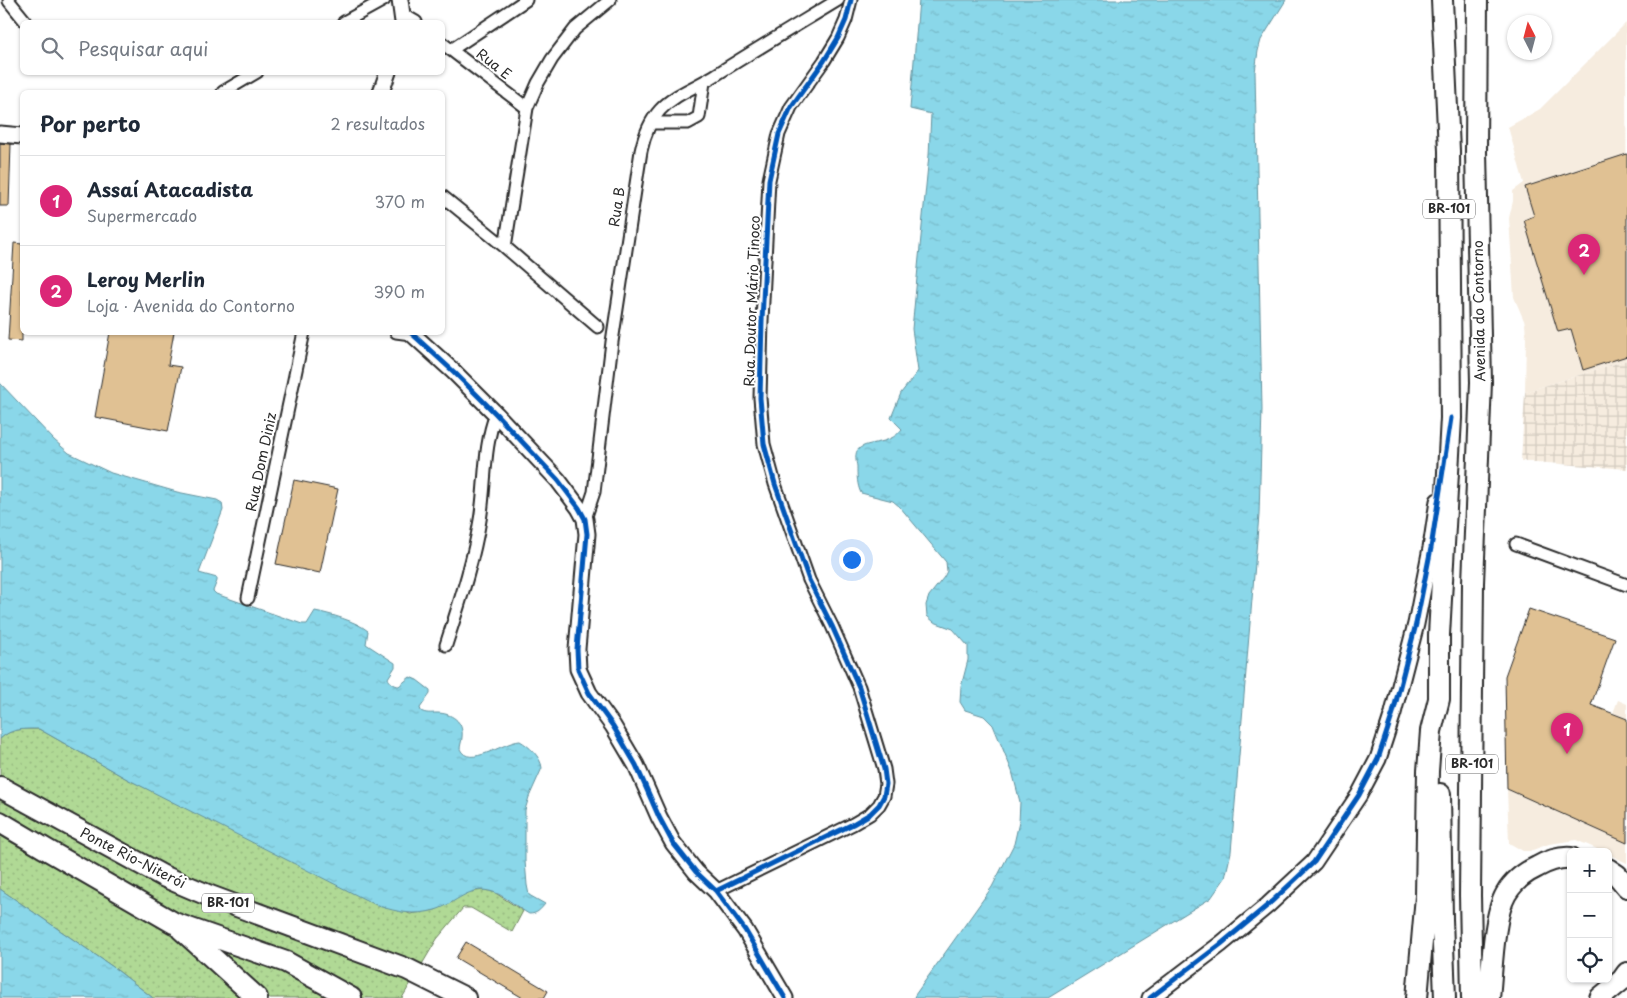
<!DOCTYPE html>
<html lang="pt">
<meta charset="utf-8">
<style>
body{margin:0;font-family:"Playpen Sans",sans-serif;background:#f2f2f3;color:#1f2937}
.controls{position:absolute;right:15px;bottom:15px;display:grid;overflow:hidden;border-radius:8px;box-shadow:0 1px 4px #0004}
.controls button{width:45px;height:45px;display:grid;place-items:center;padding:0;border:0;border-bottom:1px solid #e0e1e3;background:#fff;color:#1f2937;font:25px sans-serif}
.compass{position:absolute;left:1507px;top:15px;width:45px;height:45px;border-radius:50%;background:#fff;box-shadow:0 1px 4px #0004;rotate:354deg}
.you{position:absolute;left:851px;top:559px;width:18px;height:18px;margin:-12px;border:4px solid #fff;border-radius:50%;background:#1a73e8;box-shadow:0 0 0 8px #1a73e833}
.badge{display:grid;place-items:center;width:32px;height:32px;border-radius:50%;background:#db2777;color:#fff;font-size:16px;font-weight:700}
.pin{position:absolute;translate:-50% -41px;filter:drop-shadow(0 1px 2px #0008)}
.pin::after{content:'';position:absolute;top:26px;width:18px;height:15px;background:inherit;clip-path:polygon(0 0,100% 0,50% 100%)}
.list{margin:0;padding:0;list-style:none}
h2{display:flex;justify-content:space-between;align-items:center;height:65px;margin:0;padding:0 20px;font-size:21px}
h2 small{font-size:16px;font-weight:400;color:#747a83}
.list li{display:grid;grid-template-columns:32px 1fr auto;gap:15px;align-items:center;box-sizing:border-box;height:90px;padding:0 20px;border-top:1px solid #e0e1e3}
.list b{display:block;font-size:19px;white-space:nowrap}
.list p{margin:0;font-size:16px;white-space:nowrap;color:#747a83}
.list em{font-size:16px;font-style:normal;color:#747a83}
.icon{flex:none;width:28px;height:28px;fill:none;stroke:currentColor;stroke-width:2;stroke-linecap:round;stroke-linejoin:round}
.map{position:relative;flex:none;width:1627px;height:998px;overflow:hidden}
.search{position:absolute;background:#fff;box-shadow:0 1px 4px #0004;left:20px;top:20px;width:425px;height:55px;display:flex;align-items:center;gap:12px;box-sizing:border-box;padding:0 18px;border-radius:8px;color:#747a83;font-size:19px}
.panel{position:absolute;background:#fff;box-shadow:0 1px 4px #0004;left:20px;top:90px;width:425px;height:245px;border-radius:8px}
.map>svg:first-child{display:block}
</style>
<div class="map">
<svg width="1627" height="998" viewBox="0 0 1627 998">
<defs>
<pattern id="industrial-grid" width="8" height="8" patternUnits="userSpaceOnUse" patternTransform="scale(1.25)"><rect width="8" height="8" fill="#f6ecdf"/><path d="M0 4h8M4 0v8" fill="none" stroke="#d3cbc0"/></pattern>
<pattern id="green-dots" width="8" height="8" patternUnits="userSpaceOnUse" patternTransform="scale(1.25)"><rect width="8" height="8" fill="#b0d995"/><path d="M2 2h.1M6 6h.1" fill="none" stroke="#98ba81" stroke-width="1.8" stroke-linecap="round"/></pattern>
<pattern id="water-ripples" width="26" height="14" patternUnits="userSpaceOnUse" patternTransform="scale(1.25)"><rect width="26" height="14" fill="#8ad7e9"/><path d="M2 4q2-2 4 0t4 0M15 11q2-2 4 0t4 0" fill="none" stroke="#77b9c8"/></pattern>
</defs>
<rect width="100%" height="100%" fill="#fff"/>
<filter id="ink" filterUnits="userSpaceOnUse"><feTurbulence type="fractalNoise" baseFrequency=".02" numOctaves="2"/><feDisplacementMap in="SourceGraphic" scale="10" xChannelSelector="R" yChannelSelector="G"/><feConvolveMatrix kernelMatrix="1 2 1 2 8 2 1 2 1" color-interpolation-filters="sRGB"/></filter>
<g filter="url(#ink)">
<path fill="#f6ecdf" d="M1626,23L1627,360L1525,392L1526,338L1525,323L1514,297L1509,218L1513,201V191L1524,183L1508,127L1540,109Z
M1618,700L1627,704V719L1613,713Z
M1507,789L1627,843V863L1608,854V852H1604L1576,840L1549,844L1530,851H1523L1509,843Z"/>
<path fill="url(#industrial-grid)" d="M1627,360V469L1521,461L1525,392Z"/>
<path fill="url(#green-dots)" stroke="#6e8260" d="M25,729H39L127,779L410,914L435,910L468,892L484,890L494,892L523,911L512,932L471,908H463L437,939L402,998H153L113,967L0,889V739C7,732 15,730 25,729Z"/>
<path fill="url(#water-ripples)" stroke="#64929d" d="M919,0H1286L1261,40L1258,51L1255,72L1262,409L1259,515L1231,852L1225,878L1211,898L1048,998H914L915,995L992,887L1014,844L1019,822L1020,802L1012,771L993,725L984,716L965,710L960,702L961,687L968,660V646L953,629L934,622L927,616L926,605L929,596L944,577L947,571L946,562L900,507L893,501L861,493C857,485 857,476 857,466C856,462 855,455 857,451C864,440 889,447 902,429L891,418L901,393L918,371L912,329L929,155L931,114L910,109Z
M0,383L54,440L69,453L111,473L177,492L217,500L222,503L223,510L199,573L217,578V581L213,591L216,594L302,624H307L315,611C330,614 356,621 368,631L366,644L395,663V667L388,678C389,682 395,686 399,686L410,677L417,680L430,690V694L420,708L421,711C426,714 431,713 437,713C451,713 464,721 462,737C462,741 460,745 460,749C469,769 503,742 520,741C529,746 541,757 542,768L529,797L525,810V861L527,885L529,895L545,904C540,910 537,914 529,914C518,908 504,895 493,892C469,884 456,904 435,910C413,916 399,912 378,906L127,779L39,729C25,729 11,728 0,739Z
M0,889L113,967L153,998H0Z"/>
<path fill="#e0c193" stroke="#2b2b2b" d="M0,143L11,144L9,206H0Z
M1627,154V356L1583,370L1571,329L1558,332L1524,220L1534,216L1525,187Z
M14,243L22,244V341L8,340Z
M110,332H174L168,365L181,367L168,431L95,417Z
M294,480L338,489L320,573L276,564Z
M1529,609L1615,638L1591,705L1627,719V843L1507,789L1505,676Z
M466,942L548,991L544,998H523L456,958Z"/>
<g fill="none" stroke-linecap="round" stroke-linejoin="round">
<defs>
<path id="street" d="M9,1L26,22
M402,14L416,22
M344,22L384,0
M442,43L527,108
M451,50L526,0
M223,92L257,72
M651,123H688L699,117L704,82
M442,196L505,247L598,327
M505,247L527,108L538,83L552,59L575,29L610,0
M396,332L411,334
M585,519L594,492L612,342L641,151C644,137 649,122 660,110C675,94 696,87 714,76C755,50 797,25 838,0
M1516,544L1627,585
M248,598L304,332
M446,645C459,604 473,563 480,520C486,485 483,447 496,414
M716,891L853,824L870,814L879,805L884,796L886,784L884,769L859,687L832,626L809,580L775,484L764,444L760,398L762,321L769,180L779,134L791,107L824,61L838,38L846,20L851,0"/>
<path id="secondary" d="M400,0L403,22
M381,92L388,72
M0,134L22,136
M410,332L454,372L496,414L558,480L579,508L585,519L587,534L577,649L578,669L589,693L613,726L636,765L659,817L673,843L696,872L716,891L745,930L785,998
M1150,998L1221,944L1268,905L1314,862L1359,795L1378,759L1393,713L1416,624L1431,548L1438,501"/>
<path id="highway" d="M0,787L163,876L210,896L407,969L465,998
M1440,794L1442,919L1445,998
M0,822L49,851L174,923L286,962L351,998
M1608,869L1617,875L1627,887
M181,929L257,998
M1417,998L1426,896L1428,771L1431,731L1439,699V635L1451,418L1449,151L1442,0
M1472,998L1470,895L1473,583L1481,382L1476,152L1477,0
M1489,998C1492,972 1493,916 1506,894C1513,882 1524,873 1537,867C1548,861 1559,857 1571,858
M1600,998L1622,980L1627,973"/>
</defs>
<use href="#street" stroke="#2b2b2b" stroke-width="15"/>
<use href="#secondary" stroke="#2b2b2b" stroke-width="19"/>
<use href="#highway" stroke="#2b2b2b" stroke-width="24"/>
<use href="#street" stroke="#fff" stroke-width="11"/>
<use href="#secondary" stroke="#fff" stroke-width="15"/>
<use href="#highway" stroke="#fff" stroke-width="20"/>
<defs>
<path id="cycleway" d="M410,332L454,372L496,414L558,480L579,508L585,519L587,534L577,649L578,669L589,693L613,726L636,765L659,817L673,843L696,872L716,891L745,930L785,998
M716,891L853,824L870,814L879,805L884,796L886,784L884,769L859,687L832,626L809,580L775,484L764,444L760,398L762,321L769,180L779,134L791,107L824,61L838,38L846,20L851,0
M1150,998L1221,944L1268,905L1314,862L1359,795L1378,759L1393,713L1416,624L1431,548L1451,418"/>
</defs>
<use href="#cycleway" stroke="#fff" stroke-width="8"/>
<use href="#cycleway" stroke="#0057b8" stroke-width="5"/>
</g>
</g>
<g text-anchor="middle" stroke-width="4" stroke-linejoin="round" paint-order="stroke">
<g fill="#fff" stroke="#6b6b6b" stroke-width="1">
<rect x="1423" y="199.5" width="52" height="19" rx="4"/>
<rect x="1446" y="754.5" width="52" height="19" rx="4"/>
<rect x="202" y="893.5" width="52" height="19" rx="4"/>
</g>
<g font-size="12" font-weight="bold" fill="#2b2b2b">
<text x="1449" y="213">BR-101</text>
<text x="1472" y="768">BR-101</text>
<text x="228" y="907">BR-101</text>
</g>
<g font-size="14" fill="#2b2b2b" stroke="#fff">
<text transform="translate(494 64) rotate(38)" y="5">Rua E</text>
<text transform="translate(617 207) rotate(-81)" y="5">Rua B</text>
<text transform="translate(752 301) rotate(-88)" y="5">Rua Doutor Mário Tinoco</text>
<text transform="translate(1479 311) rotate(-91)" y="5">Avenida do Contorno</text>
<text transform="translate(261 462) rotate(-78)" y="5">Rua Dom Diniz</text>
<text transform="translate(133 858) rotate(27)" y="5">Ponte Rio-Niterói</text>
</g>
</g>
</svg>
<div class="controls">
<button>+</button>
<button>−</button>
<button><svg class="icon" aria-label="locate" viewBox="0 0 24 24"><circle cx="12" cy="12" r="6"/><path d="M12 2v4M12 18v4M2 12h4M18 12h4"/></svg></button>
</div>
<svg class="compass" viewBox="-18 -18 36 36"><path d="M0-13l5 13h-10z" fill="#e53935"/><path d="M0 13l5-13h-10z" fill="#747a83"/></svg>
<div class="you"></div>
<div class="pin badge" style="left:1567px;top:754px">1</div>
<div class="pin badge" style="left:1584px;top:275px">2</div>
<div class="search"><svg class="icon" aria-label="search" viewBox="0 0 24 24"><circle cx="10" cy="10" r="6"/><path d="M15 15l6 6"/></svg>Pesquisar aqui</div>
<section class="panel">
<h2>Por perto<small>2 resultados</small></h2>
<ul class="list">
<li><span class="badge">1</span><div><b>Assaí Atacadista</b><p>Supermercado</p></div><em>370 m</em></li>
<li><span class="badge">2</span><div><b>Leroy Merlin</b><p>Loja · Avenida do Contorno</p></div><em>390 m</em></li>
</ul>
</section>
</div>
